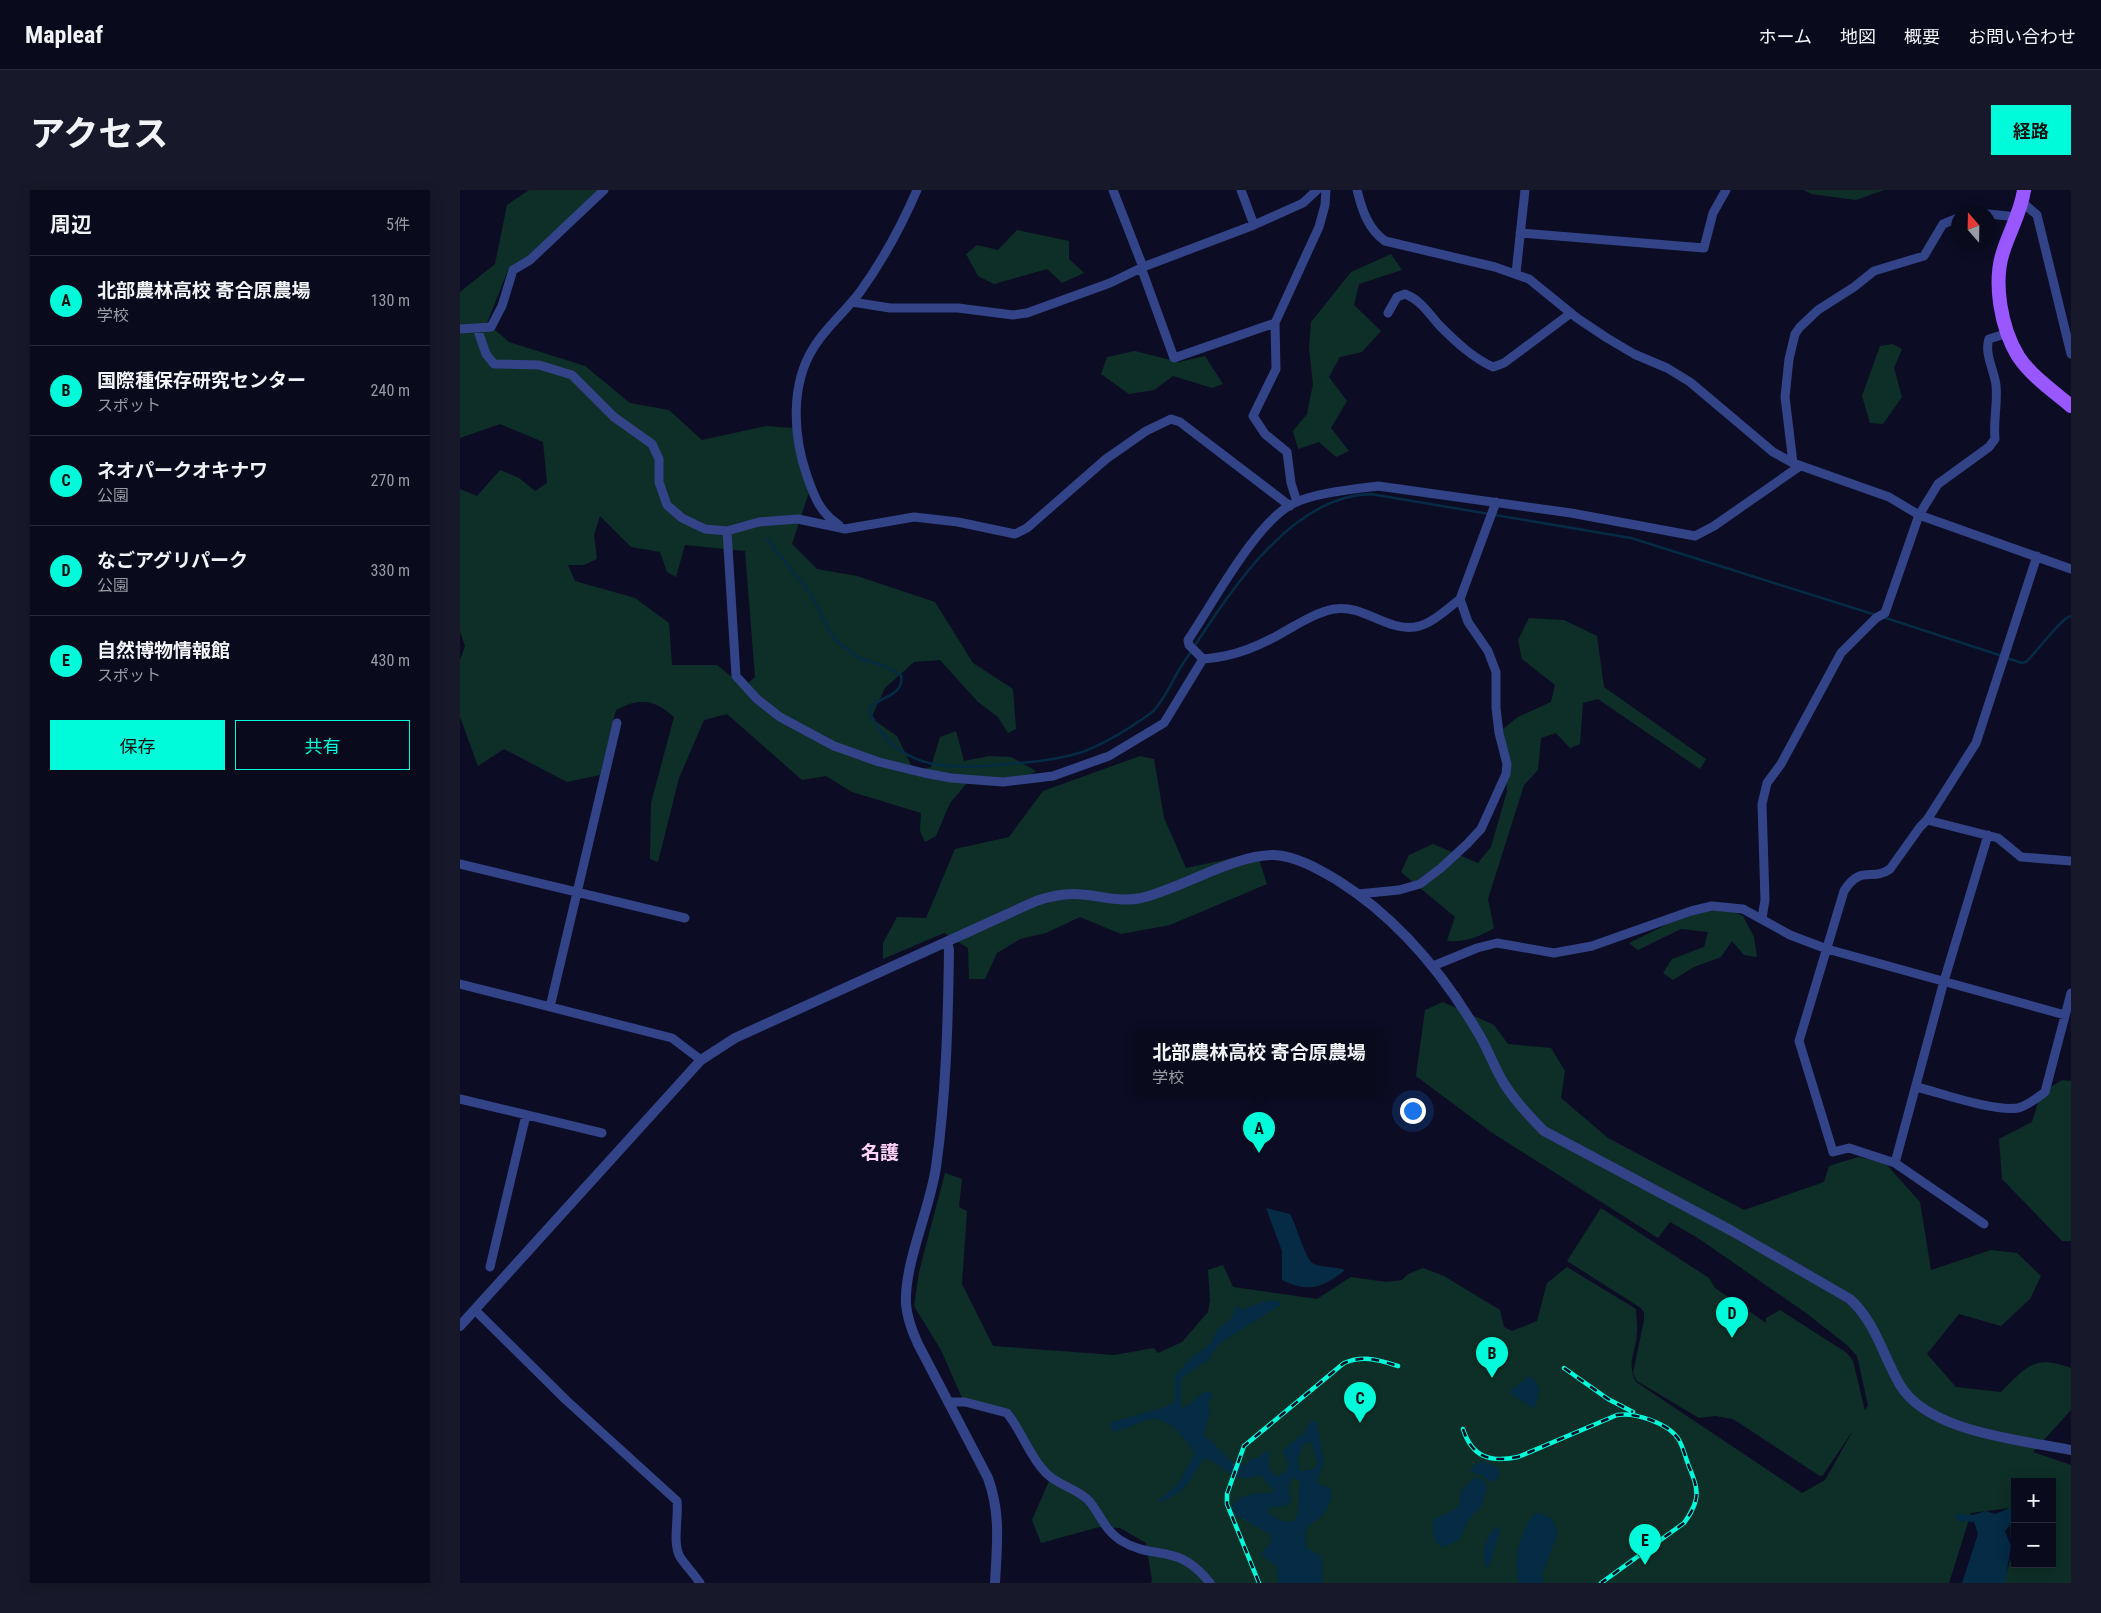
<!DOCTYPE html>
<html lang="ja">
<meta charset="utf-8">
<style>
body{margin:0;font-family:"Roboto Condensed","Noto Sans JP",sans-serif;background:#171829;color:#f1f3f6}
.controls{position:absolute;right:15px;bottom:15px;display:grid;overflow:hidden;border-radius:0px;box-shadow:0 2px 12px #0003}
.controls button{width:45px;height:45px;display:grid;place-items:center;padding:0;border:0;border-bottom:1px solid #292b3b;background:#090a1c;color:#f1f3f6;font:25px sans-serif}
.compass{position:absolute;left:1491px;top:15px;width:45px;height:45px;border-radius:50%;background:#090a1c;box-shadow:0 2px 12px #0003;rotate:340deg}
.you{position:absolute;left:952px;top:920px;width:18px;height:18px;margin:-12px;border:4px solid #fff;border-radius:50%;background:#1a73e8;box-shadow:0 0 0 8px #1a73e833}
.badge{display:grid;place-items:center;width:32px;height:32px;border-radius:50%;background:#00fbda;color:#111;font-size:16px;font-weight:700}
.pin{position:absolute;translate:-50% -41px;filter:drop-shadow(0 1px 2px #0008)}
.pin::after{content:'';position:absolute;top:26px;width:18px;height:15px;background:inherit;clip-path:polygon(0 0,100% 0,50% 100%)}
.popup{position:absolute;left:675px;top:840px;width:248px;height:65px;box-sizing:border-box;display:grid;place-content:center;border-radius:0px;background:#090a1c;filter:drop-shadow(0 1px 4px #0005);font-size:16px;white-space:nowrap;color:#999aa3}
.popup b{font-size:19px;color:#f1f3f6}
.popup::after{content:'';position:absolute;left:50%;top:100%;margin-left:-10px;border:10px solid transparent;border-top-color:#090a1c}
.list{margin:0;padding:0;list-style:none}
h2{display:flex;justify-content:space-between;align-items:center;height:65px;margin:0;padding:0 20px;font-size:21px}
h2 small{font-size:16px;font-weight:400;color:#999aa3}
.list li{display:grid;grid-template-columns:32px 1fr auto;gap:15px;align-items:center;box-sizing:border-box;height:90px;padding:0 20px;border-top:1px solid #292b3b}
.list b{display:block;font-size:19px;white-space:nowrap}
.list p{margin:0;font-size:16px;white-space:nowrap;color:#999aa3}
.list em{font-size:16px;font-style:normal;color:#999aa3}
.actions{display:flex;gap:10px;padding:15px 20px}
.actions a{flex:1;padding:11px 0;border:1px solid #00fbda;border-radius:0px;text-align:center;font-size:18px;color:#00fbda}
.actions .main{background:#00fbda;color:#111}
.map{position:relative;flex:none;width:1611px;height:1393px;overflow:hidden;border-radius:0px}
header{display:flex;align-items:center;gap:30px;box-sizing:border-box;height:70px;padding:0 25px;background:#090a1c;border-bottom:1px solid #292b3b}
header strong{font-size:24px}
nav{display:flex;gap:28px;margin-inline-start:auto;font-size:18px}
.intro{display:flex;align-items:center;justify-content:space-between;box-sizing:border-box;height:120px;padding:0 30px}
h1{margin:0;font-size:35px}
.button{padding:12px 22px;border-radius:0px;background:#00fbda;color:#111;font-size:18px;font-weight:700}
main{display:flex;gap:30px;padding:0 30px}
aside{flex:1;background:#090a1c;border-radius:0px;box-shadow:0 2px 12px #0003}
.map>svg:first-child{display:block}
</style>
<header>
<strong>Mapleaf</strong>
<nav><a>ホーム</a><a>地図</a><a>概要</a><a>お問い合わせ</a></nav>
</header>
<div class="intro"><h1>アクセス</h1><a class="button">経路</a></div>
<main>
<aside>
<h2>周辺<small>5件</small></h2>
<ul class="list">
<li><span class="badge">A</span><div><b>北部農林高校 寄合原農場</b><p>学校</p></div><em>130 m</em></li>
<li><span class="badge">B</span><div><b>国際種保存研究センター</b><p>スポット</p></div><em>240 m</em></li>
<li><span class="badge">C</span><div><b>ネオパークオキナワ</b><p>公園</p></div><em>270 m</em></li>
<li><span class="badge">D</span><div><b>なごアグリパーク</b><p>公園</p></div><em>330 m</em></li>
<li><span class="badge">E</span><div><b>自然博物情報館</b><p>スポット</p></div><em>430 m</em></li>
</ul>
<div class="actions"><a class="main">保存</a><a>共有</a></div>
</aside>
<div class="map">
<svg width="1611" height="1393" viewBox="0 0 1611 1393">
<rect width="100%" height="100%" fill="#0c0d25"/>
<path fill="#0e2f27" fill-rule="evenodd" d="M69,0H145L86,56L48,80L27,133L49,152L125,176L170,213L209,220L242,250L306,236L334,238L351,296L332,354L357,379L397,386L475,412L513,473L553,499L556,539L548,543L538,527L518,512L480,470L454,472L425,498L411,528L437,546L454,581L471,577L480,547L496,541L504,571L529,566L551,567L576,581L562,589L512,587L490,613L476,646L465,652L460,641L461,623L392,602L366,586L342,590L267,524L244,530L219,588L198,672L190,669L191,613L214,527C194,509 180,507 156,520L140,585L107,592L44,559L18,576L0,527V470L5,456L0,441V299L17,306L40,280L59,288L75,301L87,293L83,252L40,234L0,248V102L35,74L47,15ZM140,326L171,357L200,362L207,382L216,387L225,355L285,361L295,487L284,497L257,475H212L209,433L175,408L115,391L108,375H124L137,369L134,345Z
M1344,0H1424L1396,10L1351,4Z
M557,40L609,51V69L624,83L602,93L587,79L534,94L518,86L506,64L517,55L538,60Z
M931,64L942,80L899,94L894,115L921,141L902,162L880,167L869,187L887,211L871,238L889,261L876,267L859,252L838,259L833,241L847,224L853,194L849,158L851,132L891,82Z
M1433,154L1442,159L1434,178L1442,207L1423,234L1410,233L1402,206L1420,156Z
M675,161L719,172L745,166L763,194L752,198L713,186L694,200L669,204L641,184L647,167Z
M1069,428L1104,430L1137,446L1144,497L1246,569L1240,579L1138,509L1123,513L1120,554L1110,558L1096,543L1081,548L1078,580L1064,595L1028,709L1034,738C1018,748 1005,752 987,751L995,727L941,682L949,665L973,654L1018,673L1031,657L1047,601L1043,539L1058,527L1091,512L1095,495L1062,469L1058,450Z
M680,566L694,569L704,628L726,678L797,663L807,694L710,735L661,744L620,727L586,743L560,749L537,763L525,789H509L508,758L484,743L423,769V753L437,727L466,728L495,659L549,647L583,601Z
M1265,718L1283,726L1294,747L1297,767L1284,765L1272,751L1261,767L1234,777L1213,790L1203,783L1212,769L1244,757L1248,742L1221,739L1178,760L1169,753L1222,727Z
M983,812L1034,835L1048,854L1091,858L1105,881L1101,908L1148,948L1284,1020L1364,992L1369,976L1398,967L1425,973L1460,1012L1471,1080L1531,1060L1557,1063L1581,1086L1570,1109L1541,1136L1499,1124L1467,1164L1496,1197L1541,1202C1567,1177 1573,1164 1611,1178V1220L1573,1262L1611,1275V1393H1543L1552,1366L1549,1318L1511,1323L1489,1393H691L692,1390L686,1353L660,1338L639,1337L581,1353L572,1330L589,1291L552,1221L502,1208L481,1160L454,1116L459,1082L485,983L502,989L499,1017L507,1021L502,1094L533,1156L654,1165L694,1158L698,1163L722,1152L748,1122L750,1110L748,1080L763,1075L773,1097L857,1109L891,1087L926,1092L942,1090L948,1084L963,1078L984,1086L1040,1120L1044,1137L1052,1141L1077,1131L1087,1093L1107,1077L1176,1119C1176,1127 1178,1135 1177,1143C1176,1161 1166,1174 1176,1192L1342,1303L1365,1290L1394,1239L1363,1285L1360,1286L1273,1229L1255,1226L1239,1228L1177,1191L1173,1183L1184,1130V1123L1181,1118L1107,1071L1141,1018L1249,1088L1255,1098L1306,1133V1128L1320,1120L1387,1163L1393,1171L1405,1221L1408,1215L1397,1166L1387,1155L1346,1123L1238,1048L1210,1032L1198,1048L1031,942L956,886L965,820ZM1555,1292H1592V1374H1555Z
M1602,890L1611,891V1051H1602L1542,989L1539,949L1572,932L1581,903Z"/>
<path fill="#052b45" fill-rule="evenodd" d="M806,1018L830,1024C837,1036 845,1070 854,1074C863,1078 875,1076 885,1080C863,1098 848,1103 822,1090V1061Z
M814,1110L822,1114L765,1150L756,1157L749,1169L721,1188V1214L722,1218C734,1215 738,1200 751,1202L752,1206L748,1212L750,1223L743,1246C760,1252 775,1291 792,1268L796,1269L804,1262L809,1261V1278L816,1287L825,1282L829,1275L822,1261L843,1244L851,1231L857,1232L864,1272L857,1291L860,1295L870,1298L872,1303C870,1309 869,1316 865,1322C856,1336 838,1332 848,1359L860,1365L862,1372L863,1393H818L817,1377L801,1364L812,1351L810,1344L775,1325L772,1315C784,1302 797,1304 814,1303L813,1299L807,1294L802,1285L783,1289L770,1284L751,1270L743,1269C730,1291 724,1305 698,1313V1311L718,1294L735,1263C727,1251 709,1227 692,1229C685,1230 664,1239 655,1242L650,1237L652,1232L709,1216L715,1210V1186L729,1170L751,1153L757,1140L771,1129L777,1115L782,1120L802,1112ZM851,1252L858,1273L856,1278L846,1281L839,1280C836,1270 840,1263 844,1254ZM835,1287L840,1292C837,1314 846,1348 808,1323V1318L828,1315L831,1309C828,1301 827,1292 835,1287Z
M1069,1186C1082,1194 1080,1206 1074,1218L1051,1204L1052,1200Z
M1024,1271L1037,1277L1040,1284L1036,1290L1030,1292L1022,1285L1010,1282L1014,1275Z
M1015,1287L1023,1290L1027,1298L1021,1317L1008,1330L999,1350L984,1357L977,1354C965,1319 981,1332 999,1316L1001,1301Z
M1555,1312V1329L1545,1341L1551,1356L1545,1393H1502L1518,1344L1514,1332L1498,1331L1495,1324L1513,1325L1526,1321L1535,1324L1550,1318Z
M1075,1323H1079L1092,1329L1098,1343L1082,1384L1083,1393H1059C1052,1372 1060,1340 1075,1323Z
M1038,1336L1040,1340L1030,1374L1026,1377C1020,1363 1026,1344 1038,1336Z"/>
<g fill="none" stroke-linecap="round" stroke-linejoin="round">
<path stroke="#052b45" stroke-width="2.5" d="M307,349L350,403L374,449L399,468L424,476L441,485C445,508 416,506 409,520C412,529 417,535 422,543C453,583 502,578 548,574C571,572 596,570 619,563C644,555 670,538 691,523C702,515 714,487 722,475C764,412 826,306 911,304L1171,348L1416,425
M1423,427L1542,466
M1547,468L1562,473L1566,472C1575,464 1603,426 1611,426"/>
<path stroke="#324388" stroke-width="9" d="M653,0L683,77
M781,0L794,35
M897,0C902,20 908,39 925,51L1035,77L1069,89L1117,128L1147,148L1174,164L1207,178L1230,192L1313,262L1333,273L1429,307L1459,325L1611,379
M1563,13L1577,25L1611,164
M1528,24L1558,27
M1060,43L1244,58L1253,23L1266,0
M682,80L714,168L815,133
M1056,83L1065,0
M392,112L430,118H498L553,125L567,123L650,93L683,77L794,35L843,13L857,0
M928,123L937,107L945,104C961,110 969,124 980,136C996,152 1013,168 1033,177L1044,173L1111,123
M17,138L26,164L34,174L79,175L112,185L154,227L192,254L199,269V292L207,315L222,328L245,339L267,341L299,332L338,329L385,339L454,327L498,332L555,344L567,338L646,269L686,241L711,229L720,232L830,316
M0,139L31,137L42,116L53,80L70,70L144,0
M1333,273L1325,207L1329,169L1335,144L1340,137L1358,120L1394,97L1414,81L1464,66L1483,34L1498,28
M837,312L831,293L827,262L805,244L793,226L816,179L815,133L859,37L865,15L866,0
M379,335C360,323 354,306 347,286C333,246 330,194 354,157C366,137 386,121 400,102C423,70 441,37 457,0
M267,341L276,486L297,509L320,527L374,556L419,572L464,583L491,588L543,592L593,586L649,566L704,533L743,469
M1000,409C987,419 972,434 955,437C926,441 903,414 874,419C858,422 843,431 829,439C802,455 775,467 743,469L729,455L728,450C753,413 795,334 832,314C853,303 894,299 918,296L1111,323L1235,346L1254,336L1340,276
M1467,630L1538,648L1561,667L1611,671
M0,674L225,728
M898,704L939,700L960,694L981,678L1007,654L1021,639L1046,584L1047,574L1039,543L1036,518V482L1028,461L1008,432L1000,409L1036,312
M1302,728L1305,710L1302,614L1307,593L1321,574L1381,463L1416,428L1425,423L1459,325L1478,294L1529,257L1535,249C1533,231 1538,213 1536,195C1534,180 1524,163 1529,149L1548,143
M973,776L1017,758L1037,753L1094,763L1132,756L1231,721L1252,716L1283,719L1330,745L1367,759L1605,825
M0,794L212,848L241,870
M90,817L157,533
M1456,897C1482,903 1533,922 1558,918C1567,916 1577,908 1585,902L1611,803
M0,909L142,943
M1435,973L1484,791L1528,645
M1524,1034L1435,973L1389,958L1373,962L1339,851L1384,701C1401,674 1412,692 1430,679L1460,637L1467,630L1516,553L1577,366
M30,1077L66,925
M15,1120L106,1210L217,1311C219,1328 212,1352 220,1367C226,1376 234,1384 240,1393
M488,1212H505L547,1223C562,1241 569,1266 586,1283C598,1296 618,1298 630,1312C641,1326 645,1340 660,1350C695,1372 717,1351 750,1393"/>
<path stroke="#324388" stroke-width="10" d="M487,752L489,760C488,833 486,906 476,977C470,1019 444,1074 446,1114C447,1129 452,1141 458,1154L528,1288C541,1324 537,1355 535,1393
M0,1136L241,870L275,848L576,711C588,707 601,704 613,704C637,704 657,713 681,708C723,698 772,665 814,665C836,666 858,679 877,690C936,727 982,782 1017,841C1028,858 1034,878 1045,895C1056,912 1070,927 1084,941L1272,1041L1390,1109C1416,1133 1423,1166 1440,1195C1468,1242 1561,1250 1611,1260"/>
<path stroke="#9957ff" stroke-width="14" d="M1564,0C1561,22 1550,40 1543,62C1533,93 1541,138 1558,166C1571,186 1593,201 1611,216"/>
<defs>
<path id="rail" d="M1104,1178L1148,1209L1173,1222
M1003,1239C1012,1267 1030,1273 1058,1267L1157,1225C1174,1222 1209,1233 1219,1250C1224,1259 1226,1270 1230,1279C1234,1289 1238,1299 1236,1309C1234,1319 1229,1326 1224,1333L1141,1393
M799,1393L767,1314V1304L784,1256L884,1173C904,1165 918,1170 938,1176"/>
</defs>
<use href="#rail" stroke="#00fbda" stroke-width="4.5"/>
<use href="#rail" stroke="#0c0d25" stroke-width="2.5" stroke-dasharray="8" stroke-linecap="butt"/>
</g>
<g text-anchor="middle" stroke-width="4" stroke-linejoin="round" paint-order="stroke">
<g font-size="19" font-weight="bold" fill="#ffd2f9" stroke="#0c0d25">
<text x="420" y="969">名護</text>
</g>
</g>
</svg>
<div class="controls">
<button>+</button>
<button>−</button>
</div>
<svg class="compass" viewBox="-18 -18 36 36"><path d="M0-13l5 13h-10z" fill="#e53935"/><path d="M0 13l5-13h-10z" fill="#999aa3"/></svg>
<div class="you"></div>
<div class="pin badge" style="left:799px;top:963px">A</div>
<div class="popup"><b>北部農林高校 寄合原農場</b>学校</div>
<div class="pin badge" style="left:1032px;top:1188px">B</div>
<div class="pin badge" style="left:900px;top:1233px">C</div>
<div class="pin badge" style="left:1272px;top:1148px">D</div>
<div class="pin badge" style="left:1185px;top:1375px">E</div>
</div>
</main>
